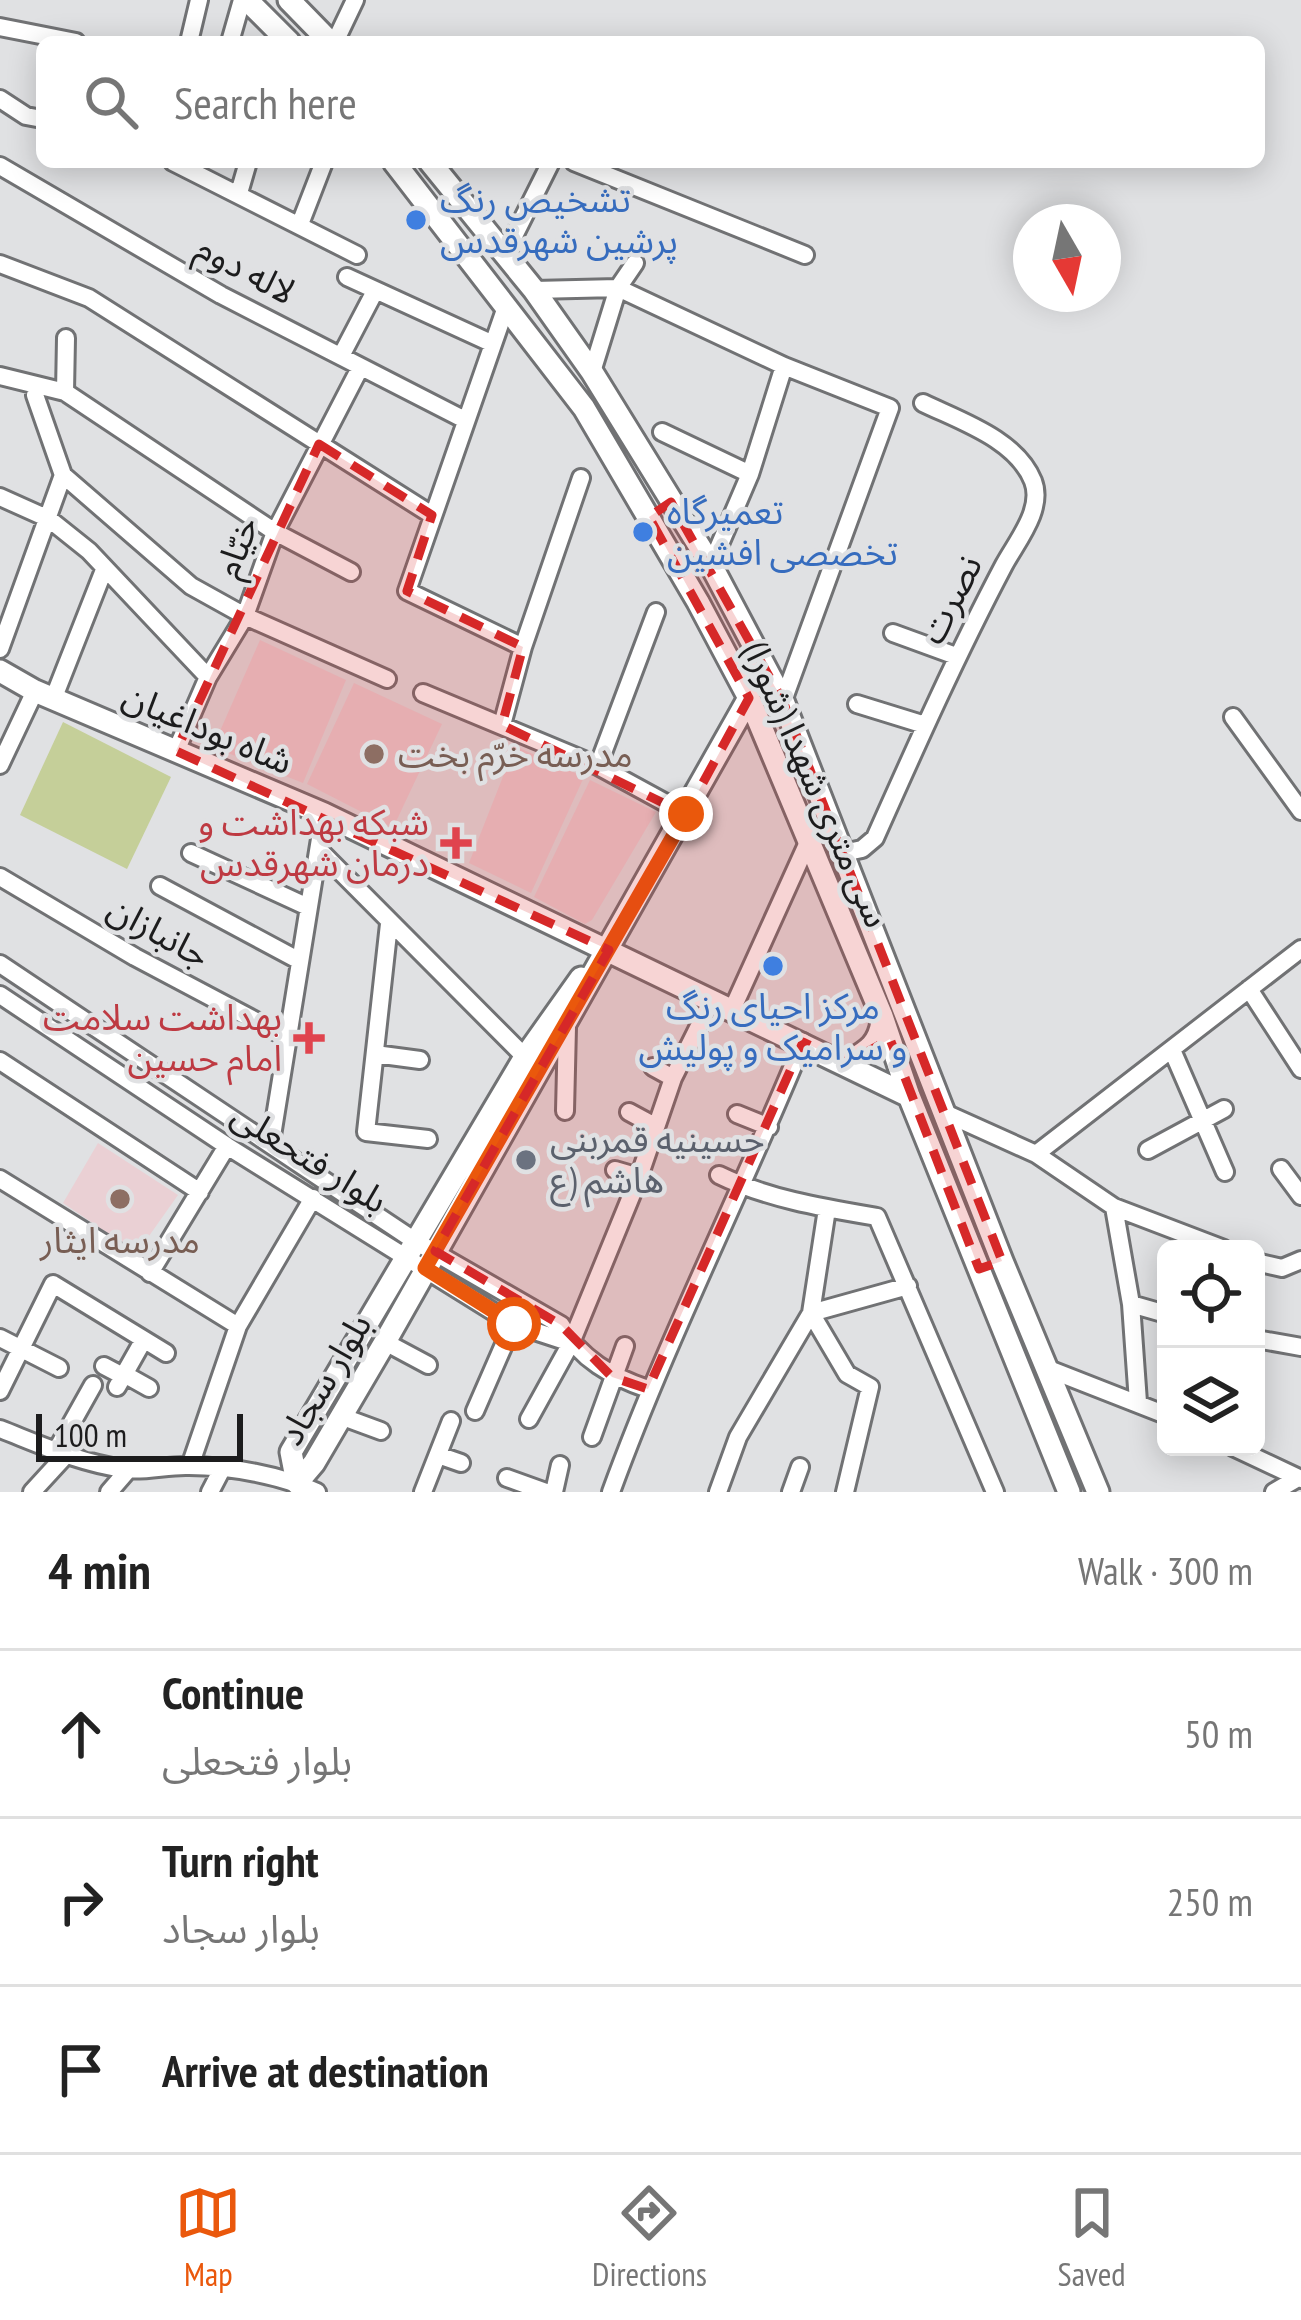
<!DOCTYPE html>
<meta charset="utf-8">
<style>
body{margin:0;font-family:"PT Sans Narrow","Noto Sans Arabic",sans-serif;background:#f2f2f2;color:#222}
.controls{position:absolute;right:36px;bottom:36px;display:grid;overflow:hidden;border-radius:18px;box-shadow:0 6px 30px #0003}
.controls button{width:108px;height:108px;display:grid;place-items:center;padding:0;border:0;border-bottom:3px solid #e0e0e0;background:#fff;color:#222;font:60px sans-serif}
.compass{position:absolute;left:1013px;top:204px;width:108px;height:108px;border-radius:50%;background:#fff;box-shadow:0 6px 30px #0003;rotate:171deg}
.scale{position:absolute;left:36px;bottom:30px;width:207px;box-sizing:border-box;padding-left:12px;border:6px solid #1c1c1d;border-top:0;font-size:33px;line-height:42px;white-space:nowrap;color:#1c1c1d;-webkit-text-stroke:9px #e0e1e3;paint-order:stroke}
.stop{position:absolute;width:36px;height:36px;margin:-27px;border:9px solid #ea580c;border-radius:50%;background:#fff}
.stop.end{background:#ea580c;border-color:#fff;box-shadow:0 3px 12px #0008}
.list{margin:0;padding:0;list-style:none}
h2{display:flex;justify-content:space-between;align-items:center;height:156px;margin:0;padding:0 48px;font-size:51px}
h2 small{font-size:39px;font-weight:400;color:#767676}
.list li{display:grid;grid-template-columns:78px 1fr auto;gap:36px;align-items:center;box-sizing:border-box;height:168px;padding:0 48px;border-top:3px solid #e0e0e0}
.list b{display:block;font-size:45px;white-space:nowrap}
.list p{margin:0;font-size:39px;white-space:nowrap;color:#767676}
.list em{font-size:39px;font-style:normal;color:#767676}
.icon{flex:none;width:66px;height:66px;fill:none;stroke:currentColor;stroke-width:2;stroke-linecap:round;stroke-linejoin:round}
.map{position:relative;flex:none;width:1301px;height:1492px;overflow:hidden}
.search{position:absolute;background:#fff;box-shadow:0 6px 30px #0003;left:36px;right:36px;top:36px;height:132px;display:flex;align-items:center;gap:30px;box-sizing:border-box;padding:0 42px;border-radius:18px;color:#767676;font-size:45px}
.sheet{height:660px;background:#fff}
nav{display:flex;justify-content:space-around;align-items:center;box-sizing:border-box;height:168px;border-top:3px solid #e0e0e0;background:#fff;font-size:33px;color:#767676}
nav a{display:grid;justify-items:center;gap:6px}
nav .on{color:#ea580c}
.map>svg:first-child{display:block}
</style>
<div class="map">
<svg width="1301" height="1492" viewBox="0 0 1301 1492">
<rect width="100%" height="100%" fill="#e0e1e3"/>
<path fill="#ead0d4" d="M260,640L346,680L303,783L213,747Z
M354,683L442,724L393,828L307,784Z
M515,746L584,777L531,893L469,863Z
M590,780L656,812L592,920L585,924L534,897Z
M98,1143L178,1195L137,1253L63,1203Z"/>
<path fill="#c5cf99" d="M63,722L171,777L127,869L20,815Z"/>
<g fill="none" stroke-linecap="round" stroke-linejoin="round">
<defs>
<path id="minor" d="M0,27L76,42
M189,42L199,0
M230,42L242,0
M335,42L355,0
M0,99L26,116L42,119
M173,162L357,255
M574,162L805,255
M0,166L221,295L465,420
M239,193L248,162
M300,224L324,162
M504,256L551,162
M0,264L89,298L432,515
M347,277L491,343
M534,290L618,288L784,366L890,408L783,701
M506,307L407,591L523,647
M341,356L374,293
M592,372L618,288L635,263
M0,376L65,392L275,532L351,572
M65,392L66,338
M35,395L63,475L191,586L245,616L387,679
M662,432L750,474
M0,497L49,519L89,551L208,677
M711,565L750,474L784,366
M893,633L956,656
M0,649L63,475
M423,693L598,766L686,814
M54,697L104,570
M857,704L925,725
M1233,717L1301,811
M502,725L523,647L581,478
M176,751L208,677L245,616L275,532L360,368
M0,765L35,691
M598,766L656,612
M320,851L525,1057
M191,853L308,907
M843,853L862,849L875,838C916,746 957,654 1004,565C1017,541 1044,509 1033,481C1016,439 960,421 923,403
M0,877L135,957L288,1038
M160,886L298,960
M389,924L366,1132L428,1139
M0,964L415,1241L561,1325C580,1359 612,1377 648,1389
M1249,989L1301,1069
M0,995L227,1146L513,1324L571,1343
M732,1010L809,840
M1172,1050L1225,1172
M375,1054L420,1060
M0,1061L200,1192
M653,1067L673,1078
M565,1111L567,1027
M629,1112L655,1126
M945,1113L1036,1154L1114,1207L1131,1304L1138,1402
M737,1114L769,1127
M271,1142L324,814
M1148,1150L1224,1109
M1036,1154L1301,949
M1281,1169L1301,1196
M615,1170L639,1177
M719,1175C768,1199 824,1208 877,1217L995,1492
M0,1179L238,1326
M1114,1207L1224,1249
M1256,1262L1282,1268L1301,1260
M150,1273L227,1146
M1131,1304L1166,1314
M0,1338L59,1368
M1256,1339L1301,1347
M385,1342L428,1365
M104,1366L123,1376
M1046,1368L1166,1415
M124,1374L149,1388
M117,1387L143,1341
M0,1391L53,1284L166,1353
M475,1411L513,1324
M343,1417L381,1431
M529,1419L571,1343L639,1177L673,1078L712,1000
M0,1429C41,1445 80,1463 124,1469C145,1472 168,1465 189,1466C230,1466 280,1475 317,1492
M592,1437L625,1346
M1233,1447L1301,1479
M56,1451L93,1385
M438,1455L461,1463
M190,1466L238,1326L313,1198
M507,1478L546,1492
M32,1492L65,1456
M109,1492L128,1470
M210,1492L222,1469
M423,1492L451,1421
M554,1492L560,1465
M611,1492C667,1339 741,1193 803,1042
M718,1492L738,1437L811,1313L827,1209
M791,1492L800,1467
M845,1492L870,1387L847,1374L811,1313L908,1286
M1274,1492L1298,1478"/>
<path id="major" d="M247,0L289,42
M289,0L330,42
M394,162L584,408L698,602L749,698L882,1016L909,1096L1069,1492
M430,162L534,290L592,372L711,565L783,701L1002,1261L1098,1492
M0,671L35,691L324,814L909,1096
M847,1063C867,1051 879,1045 882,1021
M297,1483L314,1463L385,1342L749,698
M297,1483L291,1452L525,1057L581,978"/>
</defs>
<use href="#minor" stroke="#717274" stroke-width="22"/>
<use href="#major" stroke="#717274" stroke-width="27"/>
<use href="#minor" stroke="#fff" stroke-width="16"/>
<use href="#major" stroke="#fff" stroke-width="21"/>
</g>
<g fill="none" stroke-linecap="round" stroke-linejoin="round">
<path stroke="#ea580c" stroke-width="15" d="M514,1324L425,1268L686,814"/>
</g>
<path fill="#d62828" fill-opacity="0.2" stroke="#d62828" stroke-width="9" stroke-dasharray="24 15" stroke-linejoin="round" d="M319,444L432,515L407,591L523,647L502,725L686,814L749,698L649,517L671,502L783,701L1002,1261L979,1269L890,1039L847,1063L803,1042L648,1389L612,1377L561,1325L435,1251L609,950L176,751Z"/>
<g fill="#3f7fe0" stroke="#e0e1e3" stroke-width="4.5">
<circle cx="416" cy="220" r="12"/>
<circle cx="643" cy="532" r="12"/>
<circle cx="773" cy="966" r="12"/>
</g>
<g fill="#8d6e63" stroke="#e0e1e3" stroke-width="4.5">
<circle cx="374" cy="754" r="12"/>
<circle cx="120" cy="1199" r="12"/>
</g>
<g fill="#e0444e" stroke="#e0e1e3" stroke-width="4.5">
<path d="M450 825h12v12h12v12h-12v12h-12v-12h-12v-12h12z"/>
<path d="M303 1020h12v12h12v12h-12v12h-12v-12h-12v-12h12z"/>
</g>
<circle fill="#6b7280" stroke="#e0e1e3" stroke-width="4.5" cx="526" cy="1160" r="12"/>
<g text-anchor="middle" stroke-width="9" stroke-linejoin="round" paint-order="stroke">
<g font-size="36" fill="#366cbe" stroke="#e0e1e3" text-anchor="start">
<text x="440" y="212">تشخیص رنگ<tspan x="440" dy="41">پرشین شهرقدس</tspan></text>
<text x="667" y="524">تعمیرگاه<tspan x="667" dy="41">تخصصی افشین</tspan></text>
<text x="773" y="1019" text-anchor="middle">مرکز احیای رنگ<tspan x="773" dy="41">و سرامیک و پولیش</tspan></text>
</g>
<g font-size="36" fill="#1c1c1d" stroke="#e0e1e3">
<text transform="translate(246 269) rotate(28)" y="13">لاله دوم</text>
<text transform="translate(236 547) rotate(-69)" y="13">خیّام</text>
<text transform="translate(950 599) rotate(-63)" y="13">نصرت</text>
<text transform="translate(208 728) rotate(23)" y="13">شاه بوداغیان</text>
<text transform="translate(817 784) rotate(66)" y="13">سی متری شهدا (شورا)</text>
<text transform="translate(159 931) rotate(29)" y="13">جانبازان</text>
<text transform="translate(310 1157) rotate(32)" y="13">بلوار فتحعلی</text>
<text transform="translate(324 1379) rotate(-59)" y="13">بلوار سجاد</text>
</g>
<g font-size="36" fill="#785e54" stroke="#e0e1e3" text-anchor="start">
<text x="398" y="767">مدرسه خرّم بخت</text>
<text x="120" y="1253" text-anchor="middle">مدرسه ایثار</text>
</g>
<g font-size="36" fill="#be3a42" stroke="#e0e1e3" text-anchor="end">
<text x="429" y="835">شبکه بهداشت و<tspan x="429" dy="41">درمان شهرقدس</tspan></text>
<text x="282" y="1030">بهداشت سلامت<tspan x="282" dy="41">امام حسین</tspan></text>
</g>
<g font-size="36" fill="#5b616d" stroke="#e0e1e3" text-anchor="start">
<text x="550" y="1152">حسینیه قمربنی<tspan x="550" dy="41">هاشم (ع</tspan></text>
</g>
</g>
</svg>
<div class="controls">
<button><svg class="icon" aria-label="locate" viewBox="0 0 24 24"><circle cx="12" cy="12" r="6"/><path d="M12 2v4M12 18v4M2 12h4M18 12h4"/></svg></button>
<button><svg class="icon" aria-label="layers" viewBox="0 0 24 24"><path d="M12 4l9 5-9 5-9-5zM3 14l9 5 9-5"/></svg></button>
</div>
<svg class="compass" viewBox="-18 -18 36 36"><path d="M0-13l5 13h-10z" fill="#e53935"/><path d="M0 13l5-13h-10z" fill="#767676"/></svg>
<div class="scale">100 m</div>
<div class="stop" style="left:514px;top:1324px"></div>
<div class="stop end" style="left:686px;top:814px"></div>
<div class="search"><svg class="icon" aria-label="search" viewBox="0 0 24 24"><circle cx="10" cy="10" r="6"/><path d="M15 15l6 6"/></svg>Search here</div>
</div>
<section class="sheet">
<h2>4 min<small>Walk · 300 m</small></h2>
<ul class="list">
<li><svg class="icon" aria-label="ahead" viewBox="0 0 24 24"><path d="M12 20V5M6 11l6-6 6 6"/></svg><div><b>Continue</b><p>بلوار فتحعلی</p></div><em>50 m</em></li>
<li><svg class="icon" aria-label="right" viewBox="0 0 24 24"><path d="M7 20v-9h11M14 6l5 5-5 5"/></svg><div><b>Turn right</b><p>بلوار سجاد</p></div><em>250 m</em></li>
<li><svg class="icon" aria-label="arrive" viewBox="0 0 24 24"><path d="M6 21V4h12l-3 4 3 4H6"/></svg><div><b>Arrive at destination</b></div></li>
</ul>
</section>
<nav>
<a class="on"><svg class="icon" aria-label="map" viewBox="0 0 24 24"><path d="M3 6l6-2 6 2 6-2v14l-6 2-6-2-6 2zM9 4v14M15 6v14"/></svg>Map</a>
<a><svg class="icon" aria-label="directions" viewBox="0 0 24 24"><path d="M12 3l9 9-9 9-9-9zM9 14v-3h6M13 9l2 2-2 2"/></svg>Directions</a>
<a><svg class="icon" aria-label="saved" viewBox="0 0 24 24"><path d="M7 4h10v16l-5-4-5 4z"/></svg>Saved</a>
</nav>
